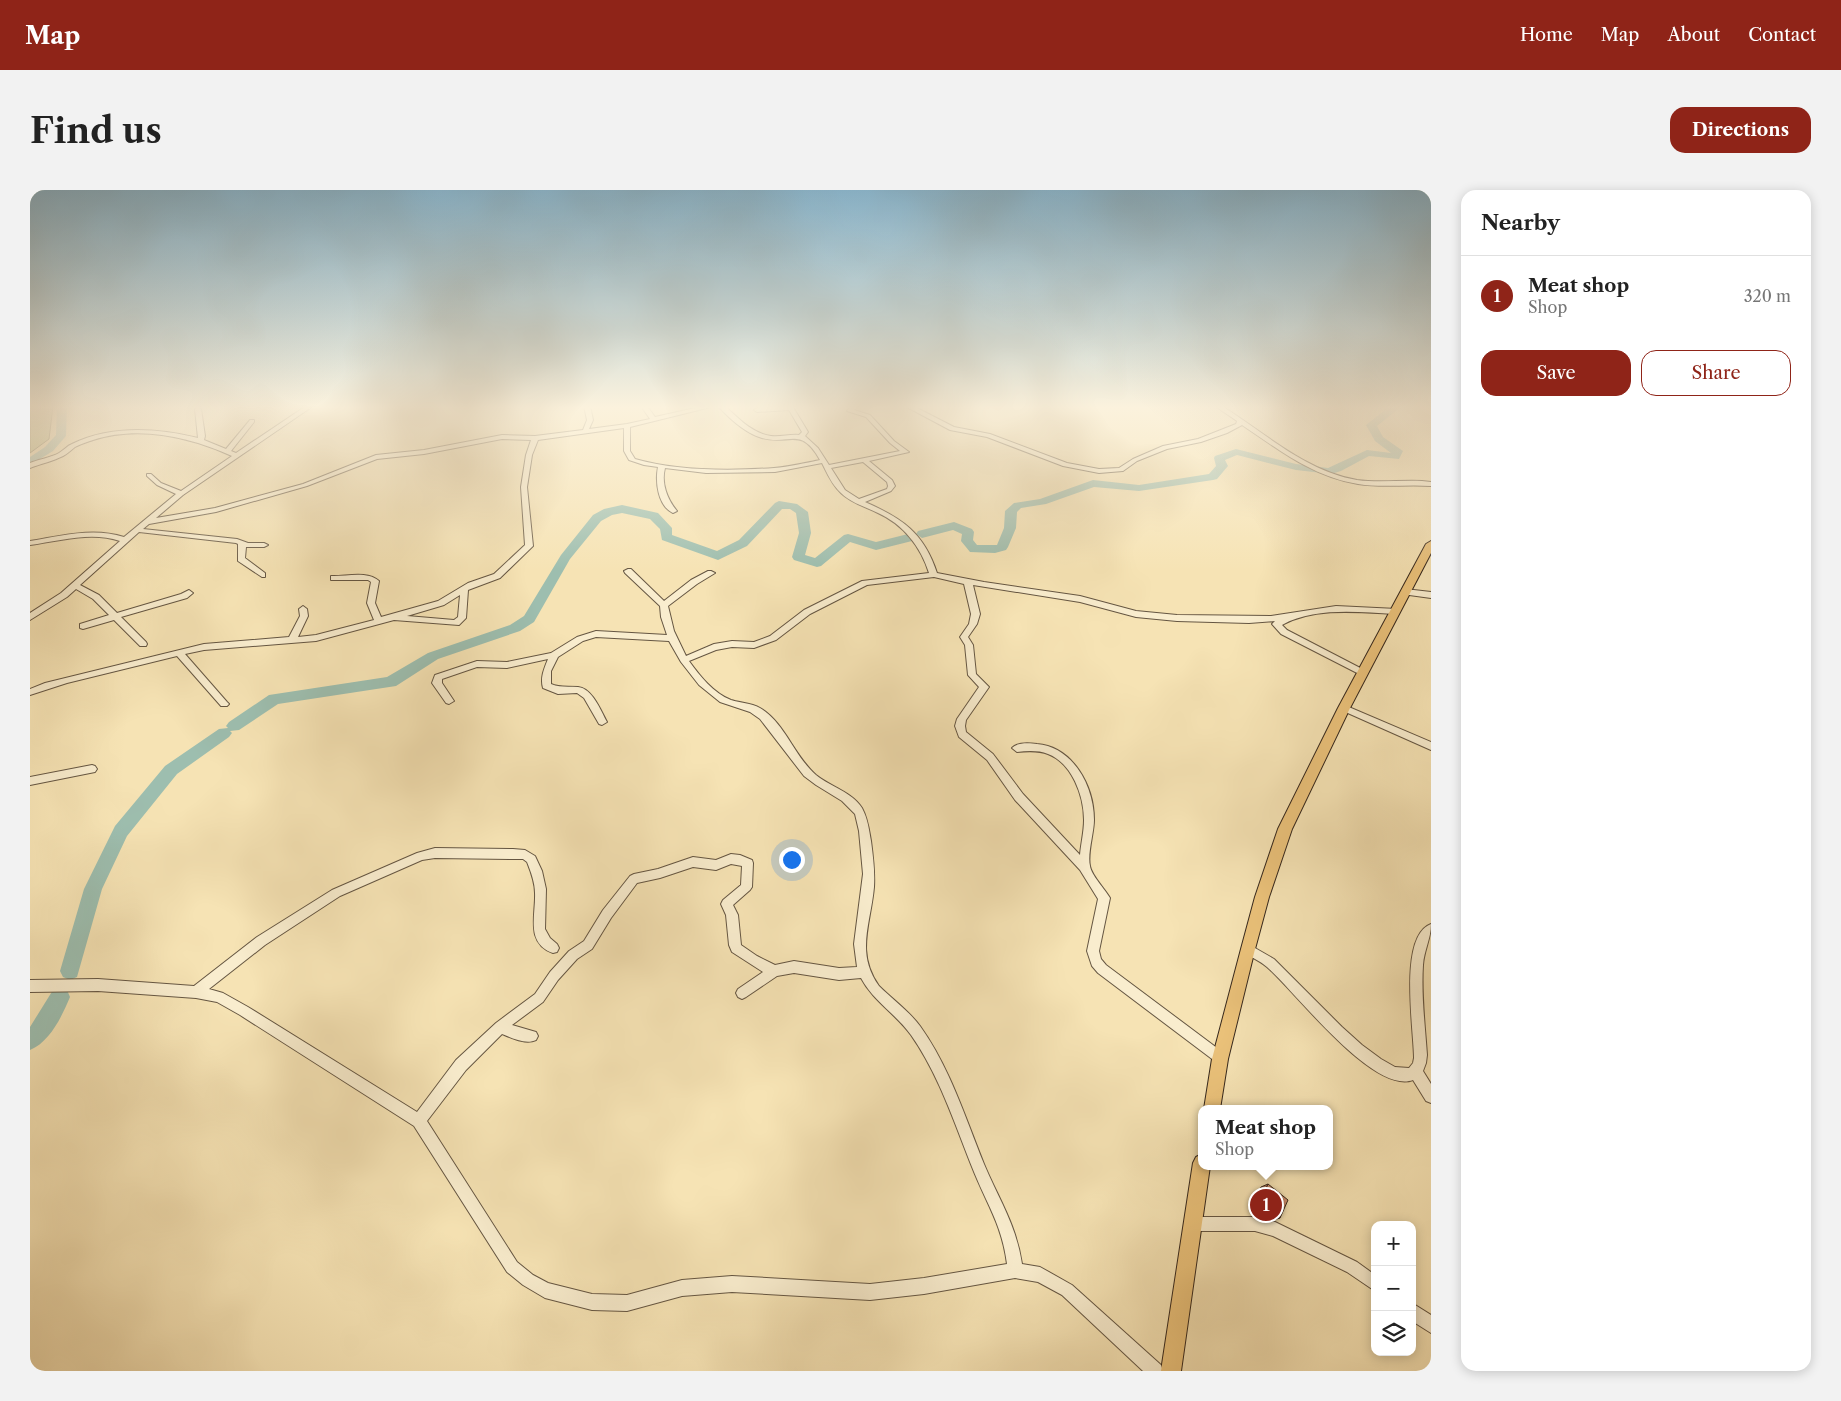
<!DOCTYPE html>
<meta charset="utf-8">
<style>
body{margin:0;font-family:"Libre Caslon Text",serif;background:#f2f2f2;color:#222}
.controls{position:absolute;right:15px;bottom:15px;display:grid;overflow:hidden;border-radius:10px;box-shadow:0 2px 12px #0003}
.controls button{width:45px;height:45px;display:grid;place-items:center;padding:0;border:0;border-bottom:1px solid #e0e0e0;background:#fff;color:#222;font:25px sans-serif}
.you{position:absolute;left:761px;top:669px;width:18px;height:18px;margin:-12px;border:4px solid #fff;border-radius:50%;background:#1a73e8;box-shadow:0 0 0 8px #1a73e833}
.badge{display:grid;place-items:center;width:32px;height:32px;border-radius:50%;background:#8f2418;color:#fff;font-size:16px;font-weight:700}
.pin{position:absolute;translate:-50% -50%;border:2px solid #fff;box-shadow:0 1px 5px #0006}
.popup{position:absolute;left:1168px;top:915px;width:135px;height:65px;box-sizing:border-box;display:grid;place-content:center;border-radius:10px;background:#fff;filter:drop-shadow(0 1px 4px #0005);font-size:16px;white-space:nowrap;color:#767676}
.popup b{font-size:19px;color:#222}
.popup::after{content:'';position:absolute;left:50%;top:100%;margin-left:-10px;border:10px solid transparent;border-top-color:#fff}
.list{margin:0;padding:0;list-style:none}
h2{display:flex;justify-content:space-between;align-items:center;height:65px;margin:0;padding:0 20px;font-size:21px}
h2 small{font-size:16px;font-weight:400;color:#767676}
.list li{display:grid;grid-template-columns:32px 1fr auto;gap:15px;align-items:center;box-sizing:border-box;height:80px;padding:0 20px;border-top:1px solid #e0e0e0}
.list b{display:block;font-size:19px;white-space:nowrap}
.list p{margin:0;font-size:16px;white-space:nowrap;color:#767676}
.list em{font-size:16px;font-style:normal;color:#767676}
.actions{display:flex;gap:10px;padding:15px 20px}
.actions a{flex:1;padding:11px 0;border:1px solid #8f2418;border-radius:15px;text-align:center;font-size:18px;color:#8f2418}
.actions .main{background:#8f2418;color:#fff}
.icon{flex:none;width:28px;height:28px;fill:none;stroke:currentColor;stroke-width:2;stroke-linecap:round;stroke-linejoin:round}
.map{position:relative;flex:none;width:1401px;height:1181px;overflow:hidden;border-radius:15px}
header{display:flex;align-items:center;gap:30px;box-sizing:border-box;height:70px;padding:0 25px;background:#8f2418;color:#fff}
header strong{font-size:24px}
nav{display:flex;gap:28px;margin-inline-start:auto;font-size:18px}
.intro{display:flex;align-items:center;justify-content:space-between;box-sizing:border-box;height:120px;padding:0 30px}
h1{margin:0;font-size:35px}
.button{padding:12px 22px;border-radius:15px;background:#8f2418;color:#fff;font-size:18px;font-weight:700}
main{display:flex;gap:30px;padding:0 30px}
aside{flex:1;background:#fff;border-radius:15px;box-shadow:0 2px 12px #0003}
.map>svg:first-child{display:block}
</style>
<header>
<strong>Map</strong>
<nav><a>Home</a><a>Map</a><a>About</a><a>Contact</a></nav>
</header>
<div class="intro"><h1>Find us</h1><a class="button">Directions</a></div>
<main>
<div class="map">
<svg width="1401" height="1181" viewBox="0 0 1401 1181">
<rect width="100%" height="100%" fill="#f6e3b4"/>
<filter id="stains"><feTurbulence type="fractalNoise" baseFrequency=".004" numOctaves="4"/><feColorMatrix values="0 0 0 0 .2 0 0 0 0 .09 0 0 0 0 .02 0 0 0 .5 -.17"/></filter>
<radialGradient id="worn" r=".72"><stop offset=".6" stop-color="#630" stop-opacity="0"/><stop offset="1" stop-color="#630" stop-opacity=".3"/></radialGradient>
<path fill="#c0c38a" stroke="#7a7553" d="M0,216H23L19,249L0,263Z"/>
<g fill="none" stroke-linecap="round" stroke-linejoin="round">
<path fill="#9dbeaf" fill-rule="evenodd" d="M27,216H37L36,246L23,261L0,275V267L15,257L26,245Z
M1360,216H1372L1347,236L1353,247L1373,261L1369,269L1339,266L1311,281L1301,284L1266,280L1207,265L1195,270L1198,276L1187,289L1183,290L1109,301L1064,297L1016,314L991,318L987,322L986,338L978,357L976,360L965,363L940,362L931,351L932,344L923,340L892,348L886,344L888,341L924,332L942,339L944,342L943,350L947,355H967L974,338L975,321L984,313L1010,309L1063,290L1109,295L1179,284L1186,276L1184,268L1185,266L1206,259L1266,274L1298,278L1337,260L1361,263L1345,251L1336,235Z
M749,311L767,314L778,322L781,343L775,365L785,368L814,345L818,344L846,352L878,344L884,348L882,351L846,360L820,352L791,376L787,377L764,370L762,367L769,343L766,323L760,319H752L717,356L688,370L632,350L630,339L620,329L592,323L582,325L571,331L540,369L504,432L490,441L408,469L366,496L248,514L209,540L200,541L202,543L199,547L147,584L97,646L72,699L47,787L40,790L33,787L30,781L54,699L85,636L135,576L189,539L198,538L196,536L199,532L239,505L357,487L398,463L480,435L494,426L531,365L563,325L574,319L592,315L628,323L642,338V345L687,361L709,350L745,313Z
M30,797L37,800L40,807C32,826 20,852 0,860V837L23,800Z"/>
<defs>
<path id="minor" d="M276,216H283L153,305L126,328L185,318L273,294L346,265L394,260L472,245L505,246L553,240L557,230L554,216H560L563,230L559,239L597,234L620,229L611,216H617L625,227L674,216H685L600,237V261L605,269C647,281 700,281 744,278C759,277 775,273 790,270C770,235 760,256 732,248C715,243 700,229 688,216H695C708,228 723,244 741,246C751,247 760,244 769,245L772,242L759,220L727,222L724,220L727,218L763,217L778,242L775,246L788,258L799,275L870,261L860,253L836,227L817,221L821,216H828L824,220L840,225L864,251L879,262L839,271L862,290L865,296L861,301L835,312C872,328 894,343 907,383L954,392L1050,406L1106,421L1147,425L1241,426L1306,416L1367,419L1368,421L1364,424C1328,422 1284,417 1252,435L1257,440L1336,481L1337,483L1336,485L1333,486L1251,444L1242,434L1245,431L1219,433L1147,431L1106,427L1050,412L943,395L950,424L947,434L938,447L943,455L946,484L959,497L936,530L935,536L936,542L963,564L993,604L1050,665C1051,653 1054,642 1054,630C1054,606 1042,573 1018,564C1008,560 997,561 987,562L982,558C987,552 1000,553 1007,554C1043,557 1064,596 1064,630C1064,643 1057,664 1060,676C1061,685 1075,699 1080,708L1069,761L1071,769L1076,775L1195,864L1196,869L1195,874L1190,875L1068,783L1062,776L1057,761L1068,709L1050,680L985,610L957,570L929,547L925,536L927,529L949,497L938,485L935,455L930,447L939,434L941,424L934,394L904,387L837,395L780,424L746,450L724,458L702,457L686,460L659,471C670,486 683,503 701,510C710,513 721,513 730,518C755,533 764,566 786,585C801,597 822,602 832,618C838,629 839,640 841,651C843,666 845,681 844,697C841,733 825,763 849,796C862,809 879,821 890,836C920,878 935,927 954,974C969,1010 986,1034 992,1074L1010,1077L1042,1095L1131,1175L1133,1181H1113L1032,1105L1008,1092L985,1088L894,1104L840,1110L702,1102L652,1106L597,1121L562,1120L515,1108L493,1095L477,1082L384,936L210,825L187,812L166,808L68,801L0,802V790L68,789L164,796L227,747L302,700L387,663L405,658L483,659L495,660L505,666L512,681L516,699L515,739L520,748L527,754L529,758L527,762L523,763C495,753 506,725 505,703C505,693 501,682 497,672L493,669H483L405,668L392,670L310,706L235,755L179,799L193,803L218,817L387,922L426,870L466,833L505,804L520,782L539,761L554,751L573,720L600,686L604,684L628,679L663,667L686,670L701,664L710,665L722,670L723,673L722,697L720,700L703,715L708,725L711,755L727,766L745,775L764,771L809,778L827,777L824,754L833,684L829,641L825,624L812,611L786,595L774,586L730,529L720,522L690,512L669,495L651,472L639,451L566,447L553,451L528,467L521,481V494C530,498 537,496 548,497C562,498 571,521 577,532L572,535L569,534L554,508L547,503L528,504L513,498C510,488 514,479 518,469L477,478L447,477L412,489V493L424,511L419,514L416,513L402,493L405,485L447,471L477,472L521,463L547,447L566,441L637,445L631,427L630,416L595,383L594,381L598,379H601L634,411L661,390L678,381H681L685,383L667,394L638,416L644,441L656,466L684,454L702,451L724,452L740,446L774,420L832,391L899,383C891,357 873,334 848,323C836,317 821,313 811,303C802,295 797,283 792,273L745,282L676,283L635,278C631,293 637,309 647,321L643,323C628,316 625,292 628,277L614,275L599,270L594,261V238L508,250L502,265L497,297L503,356L470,388L438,400L436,428L429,435L364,430L286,451L174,460L155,464L197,512L199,514L197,516H191L147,466L37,493L0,505V499L15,493L174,454L259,447L270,426L269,419L273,416L277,419L278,426L268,447L286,445L344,430L337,413L341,392L338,390H301V386H304C318,386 338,381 349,391L345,413L351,427L408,411L438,393L464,384L495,355L491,297L496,265L501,250L472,249L394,264L347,269L277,296L186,322L119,334L113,339L207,349L218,353H234L238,355L234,357H216L215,368L235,383V387H232L208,371V354L206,353L109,342L50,395L69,405L87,423L151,404L159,400L163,403L157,408L91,427L116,452L117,454L116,456H110L84,430L53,439L50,438V434L79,425L63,409L46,399L37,407L0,430V423L31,403L90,351C61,341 29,351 0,355V351C31,346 63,337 94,347L146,304L127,295L117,286V284H121L131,293L151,301L202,266C160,247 109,235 63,250C57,252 50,254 45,257C41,260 37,264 33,266C23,271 10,274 0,278V273C9,269 20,268 29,263C34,260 37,256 42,254C81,235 127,238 168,248L165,219L168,217L171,219L175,246L174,250L196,259L220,230H224V232L201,261L206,263ZM833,272L857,292L858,296L857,299L829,309L815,300L801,278ZM430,405L428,427L424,430L377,426L414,415ZM701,674L712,676L711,695L693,710L691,714L696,725L699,755L702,762L733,782L708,799L706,803L708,807L712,809L716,807L747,786L764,783L809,790L831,788C843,811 866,824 881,845C909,885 924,932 942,977C956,1013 972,1034 977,1074L894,1088L840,1094L702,1086L652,1090L597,1105L562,1104L518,1093L503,1085L487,1072L397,931L436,880L472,844C482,848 496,855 506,850L508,846L506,842L482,835L513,812L528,790L547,769L562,759L581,728L607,693L630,688L663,677L686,680Z
M875,216H883L924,237L960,244L1037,273L1069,279L1089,278L1103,269L1133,256L1168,249L1206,234L1207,231L1185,216H1192C1235,243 1275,281 1327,290C1348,293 1370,290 1392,291L1401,292V296C1377,294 1352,298 1328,294C1283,287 1248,259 1212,235L1197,243L1171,252L1137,259L1107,271L1093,281L1069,283L1033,276L957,247L920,240Z
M1375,399L1401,402V408L1372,404L1371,402Z
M1314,515L1401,552V560L1311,520L1309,518Z
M62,575L65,576L67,579L65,582L0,595V587Z
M1401,734C1401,749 1394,760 1393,775C1391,805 1395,835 1397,865L1396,873L1393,881L1401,894V913L1396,911L1383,890C1343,905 1265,801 1237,777C1230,771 1221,767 1214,763L1212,759L1214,755L1218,754L1244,769L1312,837L1332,855L1351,869L1365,877L1379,878L1383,873L1384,868C1384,840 1368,746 1401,734Z
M1162,1027H1225L1245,1032L1327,1072L1345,1085V1101L1317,1082L1243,1046L1225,1041H1162L1157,1039L1155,1034L1157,1029Z
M1382,1113L1401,1125V1143L1382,1131Z"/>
<path id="major" d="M1401,351V363L1320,518L1262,639L1239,707L1225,759L1198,869L1190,919H1174L1182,869L1211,759L1225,707L1248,639L1308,518L1396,354Z
M1172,964V976H1180L1151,1181H1131L1163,973L1166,967Z"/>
</defs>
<use href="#minor" stroke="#655642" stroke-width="2"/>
<use href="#major" stroke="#35271c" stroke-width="2"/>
<use href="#minor" fill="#f9edce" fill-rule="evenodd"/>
<use href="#major" fill="#ebc27a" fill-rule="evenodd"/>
</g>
<path fill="#b97f63" stroke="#35271c" d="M1238,994L1250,1028L1243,1030L1232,1027L1221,1018L1231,997Z"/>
<path fill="#d79473" stroke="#35271c" d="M1238,994L1258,1010L1250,1028L1239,1025L1228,1016Z"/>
<linearGradient id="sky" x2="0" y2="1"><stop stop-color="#8ab8d1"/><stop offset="0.57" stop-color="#fbf2dd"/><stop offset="1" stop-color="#fbf2dd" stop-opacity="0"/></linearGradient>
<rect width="1401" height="381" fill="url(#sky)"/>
<rect width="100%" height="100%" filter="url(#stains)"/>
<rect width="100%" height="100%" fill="url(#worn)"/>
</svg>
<div class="controls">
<button>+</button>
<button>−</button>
<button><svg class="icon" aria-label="layers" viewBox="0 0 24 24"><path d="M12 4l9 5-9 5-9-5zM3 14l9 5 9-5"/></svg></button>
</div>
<div class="you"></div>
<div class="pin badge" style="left:1236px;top:1015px">1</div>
<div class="popup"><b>Meat shop</b>Shop</div>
</div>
<aside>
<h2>Nearby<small></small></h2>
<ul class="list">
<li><span class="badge">1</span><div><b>Meat shop</b><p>Shop</p></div><em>320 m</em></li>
</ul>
<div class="actions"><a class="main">Save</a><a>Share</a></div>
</aside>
</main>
